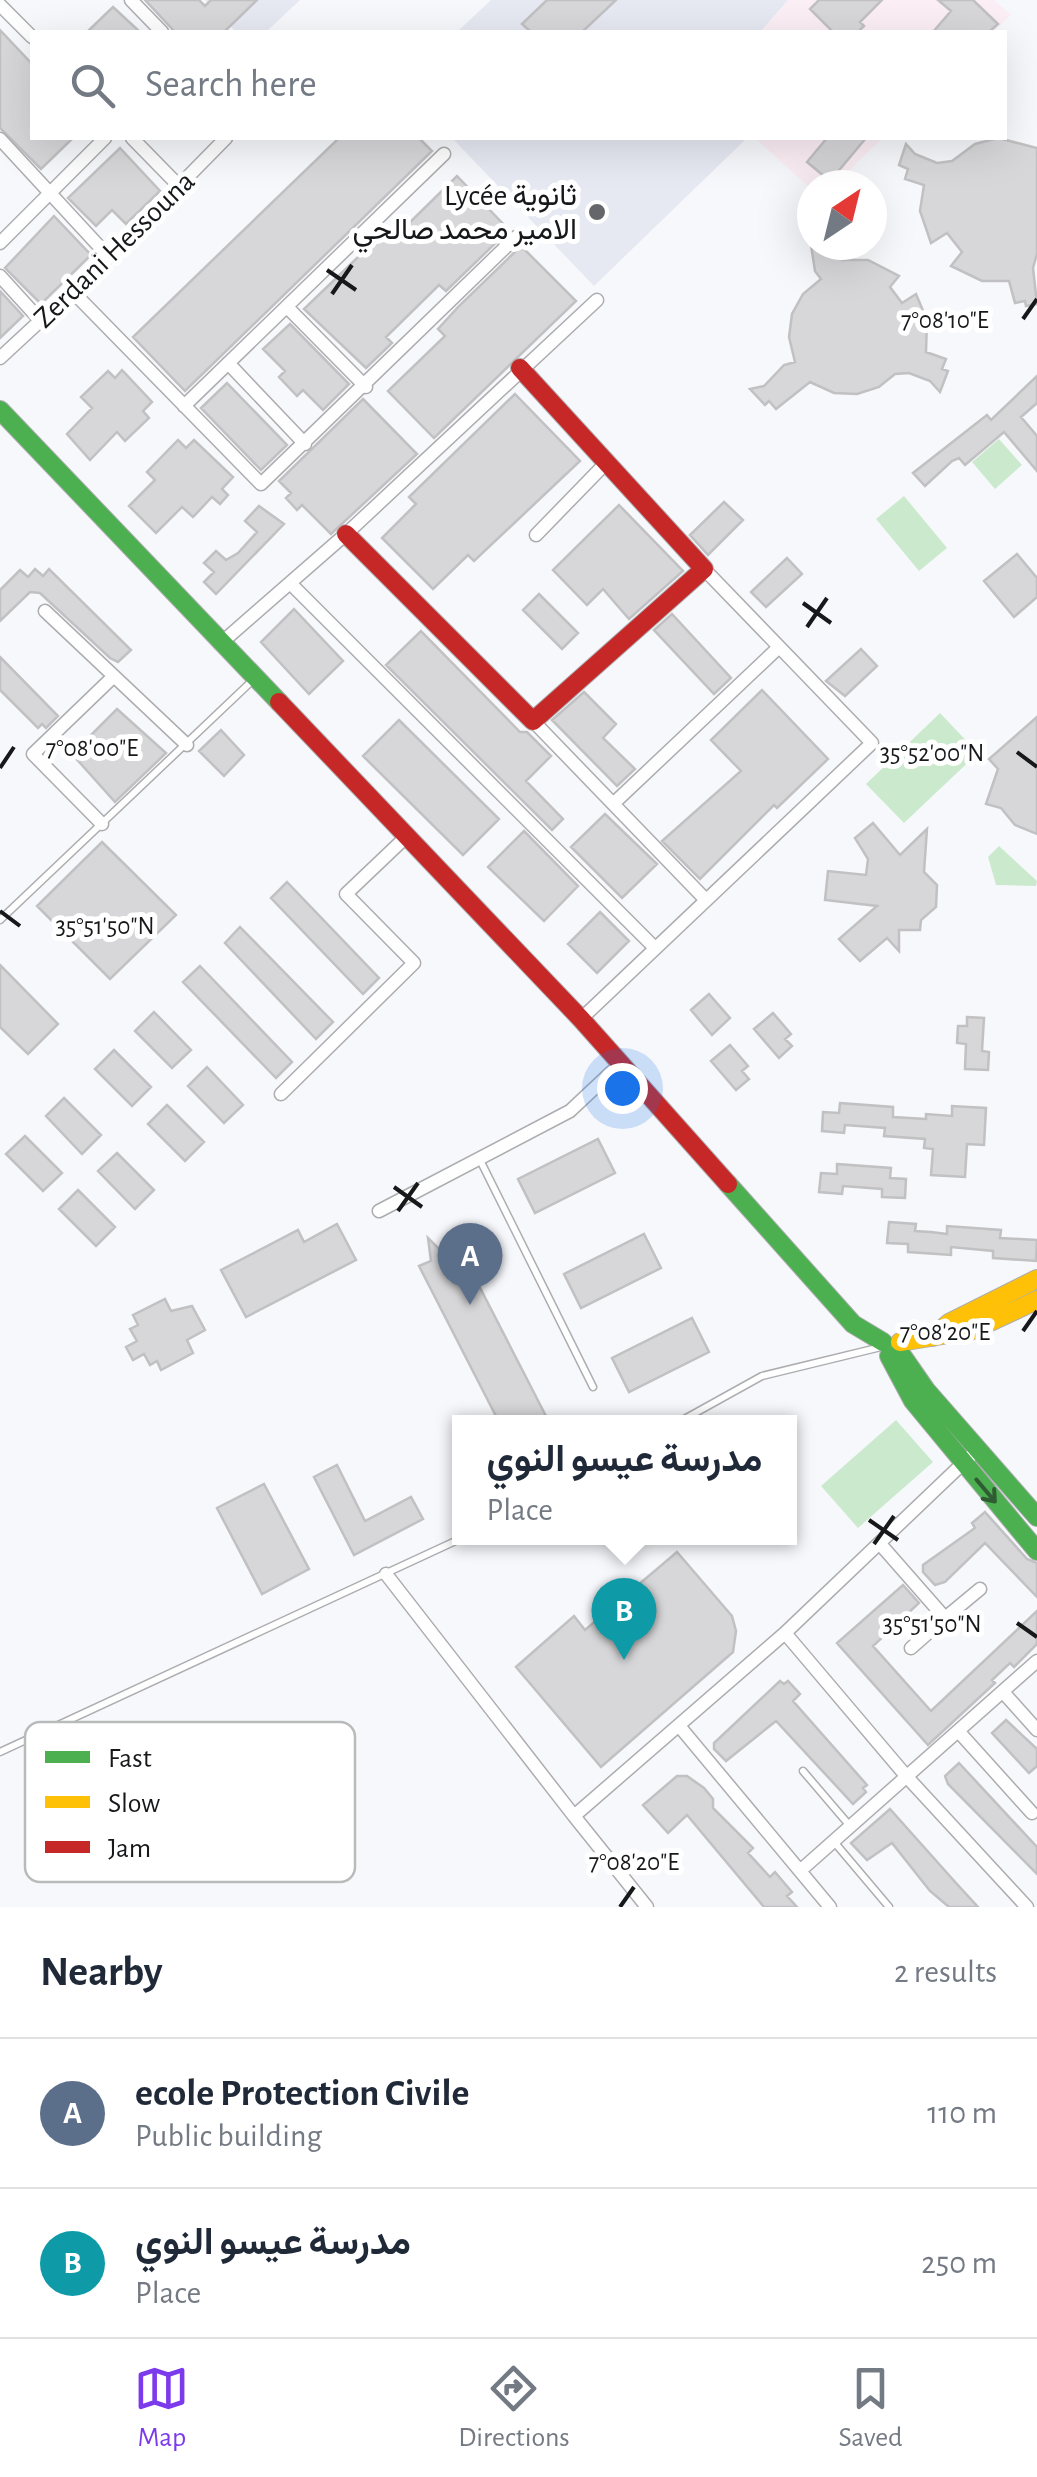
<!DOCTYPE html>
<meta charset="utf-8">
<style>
body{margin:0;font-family:"Alegreya Sans",Vazirmatn,sans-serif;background:#f2f2f3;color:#1f2937}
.compass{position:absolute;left:797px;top:170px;width:90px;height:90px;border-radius:50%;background:#fff;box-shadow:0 10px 40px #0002;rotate:35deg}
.you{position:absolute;left:622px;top:1088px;width:35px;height:35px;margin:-25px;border:8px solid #fff;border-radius:50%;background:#1a73e8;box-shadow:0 0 0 15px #1a73e833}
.badge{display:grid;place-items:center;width:65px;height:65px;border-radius:50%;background:#7c3aed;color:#fff;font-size:32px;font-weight:700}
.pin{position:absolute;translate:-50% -82px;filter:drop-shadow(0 2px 5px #0008)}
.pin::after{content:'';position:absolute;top:52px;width:35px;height:30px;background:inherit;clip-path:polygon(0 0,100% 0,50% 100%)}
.popup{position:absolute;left:452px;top:1415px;width:345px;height:130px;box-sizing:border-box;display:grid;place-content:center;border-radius:0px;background:#fff;filter:drop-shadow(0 2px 8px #0005);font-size:32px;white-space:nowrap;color:#747a83}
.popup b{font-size:38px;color:#1f2937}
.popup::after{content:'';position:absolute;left:50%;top:100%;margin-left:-20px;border:20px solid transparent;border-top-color:#fff}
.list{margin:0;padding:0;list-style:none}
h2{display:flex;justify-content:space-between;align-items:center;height:130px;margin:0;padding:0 40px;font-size:42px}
h2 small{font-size:32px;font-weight:400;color:#747a83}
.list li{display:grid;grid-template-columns:65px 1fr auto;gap:30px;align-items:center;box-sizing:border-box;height:150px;padding:0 40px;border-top:2px solid #e0e1e3}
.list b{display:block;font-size:38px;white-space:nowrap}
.list p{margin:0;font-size:32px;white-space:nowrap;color:#747a83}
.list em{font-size:32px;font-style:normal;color:#747a83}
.icon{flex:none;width:55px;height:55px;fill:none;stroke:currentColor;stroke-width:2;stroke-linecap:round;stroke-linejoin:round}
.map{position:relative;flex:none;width:1037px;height:1907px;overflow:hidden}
.search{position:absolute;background:#fff;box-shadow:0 10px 40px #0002;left:30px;right:30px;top:30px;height:110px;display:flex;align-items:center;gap:25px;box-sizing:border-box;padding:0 35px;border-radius:0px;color:#747a83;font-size:38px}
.sheet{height:430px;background:#fff}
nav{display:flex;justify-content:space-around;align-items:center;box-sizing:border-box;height:140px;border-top:2px solid #e0e1e3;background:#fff;font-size:28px;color:#747a83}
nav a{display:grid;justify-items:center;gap:5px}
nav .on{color:#7c3aed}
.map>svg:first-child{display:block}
</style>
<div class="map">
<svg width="1037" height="1907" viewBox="0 0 1037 1907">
<rect width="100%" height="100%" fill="#f7f8fc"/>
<path fill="#fbeef5" d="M788,0H994L1011,15L993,32H760Z
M755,138H883L834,185H812V190Z"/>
<path fill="#e6e9f2" d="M205,0H300L266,32H236Z
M491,0H788L760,32H457Z
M452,138H747L594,286Z"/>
<path fill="#cbeacd" d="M999,439L1022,465L995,489L972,462Z
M904,496L947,548L919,571L876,519Z
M940,713L978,753L904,823L866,784Z
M999,846L1037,881L1036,886L996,885L988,857Z
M896,1420L933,1462L858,1528L821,1486Z"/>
<path fill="#d7d6d8" stroke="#c1c0c2" stroke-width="2.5" d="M145,0H199L205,6L211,0H257L224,32H175Z
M547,0H616L582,32H531L522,24Z
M819,0H882L860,22L864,26L858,32H833L810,9Z
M938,0H973L998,24L989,32H933L951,11Z
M113,7L140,32H87Z
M0,30L32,64V138H73L41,169L0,128Z
M339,138H419L432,151L185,391L133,337Z
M827,138H866L830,181L807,162Z
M998,138L1037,148V254L1033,268L1037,304L1026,306L1025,301L1015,303L1009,281H982L951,266L962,252L947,233L931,243L920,211L924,185L905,179L908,169L899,165L906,144L915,154L937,163L952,161L975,144Z
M120,148L160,191L126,224L112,210L96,226L68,198Z
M457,176L509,230L446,291L439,285L386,337L392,343L366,368L304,309L382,234L390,242Z
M54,216L91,255L41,304L5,268Z
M811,245H838L842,260H868L899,276L890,287L902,303L916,294L927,320L926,352L946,359L942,369L948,371L940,392L930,381L909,373L895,374L879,387L857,394L834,393L810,382L776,409L769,401L765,405L750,389L764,386L784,365L795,362L789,337L792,314L803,294L821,279L815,271Z
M521,246L576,301L434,438L388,391L445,336L438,329L459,306Z
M0,291L23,316L0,338Z
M290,324L349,384L323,410L303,390L297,396L279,377L285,371L263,349Z
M122,370L152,402L143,411L149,418L125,441L117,432L90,460L67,434L92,408L81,397L108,371L115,378Z
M1037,376V403L1021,417L1037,436V471L1004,432L965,465L959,458L952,461L925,486L913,473L987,415L991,420Z
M227,383L287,445L261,470L201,408Z
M515,394L580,461L474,561L468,555L433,589L382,538L416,504L409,497Z
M363,399L417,454L331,534L302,505L297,510L286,498L291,493L279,481Z
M178,440L186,448L194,440L233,477L222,489L228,495L220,504L212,497L193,517L182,507L156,533L129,506L155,480L147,472Z
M724,502L743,520L708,555L690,535Z
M619,505L683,571L629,619L603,589L587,605L553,570Z
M259,506L284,524L216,594L204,582L214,572L204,563L216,551L226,560L238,553L257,532L245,521Z
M1017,554L1037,578V597L1014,617L984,581Z
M787,558L802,574L766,607L751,592Z
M35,569L43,576L49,569L131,650L118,662L110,658L40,593L30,592L0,621V590L20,570L28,577Z
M539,594L578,633L562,649L523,610Z
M294,609L343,661L309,694L261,642Z
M672,614L731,678L714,694L654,630Z
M421,631L520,732H527L551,756L526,781L563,819L552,830L386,665Z
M861,649L877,666L845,696L826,681Z
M0,657L58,716L46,728L42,724L38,728L0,690Z
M762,690L828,759L777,808L774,805L700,879L662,841L741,771L711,740Z
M584,692L616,724L603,738L635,769L617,786L552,720Z
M117,709L166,753L115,802L72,754Z
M1037,717V834L1015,825L1001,808L986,804L998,769L989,759Z
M399,720L499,819L463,855L363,756Z
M221,730L244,755L224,776L199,751Z
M605,814L657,864L622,898L571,847Z
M873,823L900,855L927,829L924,872L937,885L936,907L921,920L920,930H899V951L887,938L860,961L839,939L877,906L825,900L828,871L866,875L868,859L855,838Z
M524,831L578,886L544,921L488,867Z
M102,842L176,915L110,979L37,906Z
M287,882L379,978L363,994L271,898Z
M600,912L629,941L597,973L568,944Z
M240,927L333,1022L316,1039L225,943Z
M0,965L58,1024L28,1054L0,1027Z
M200,966L292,1062L276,1078L183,982Z
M709,994L730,1018L712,1035L691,1010Z
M154,1012L191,1050L172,1068L135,1031Z
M773,1013L791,1034L785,1039L792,1046L779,1058L754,1029Z
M967,1017L984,1018L982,1051L989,1052L988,1070L965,1069L966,1044L957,1043L958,1026H967Z
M730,1045L748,1066L742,1071L749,1079L736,1090L711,1061Z
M114,1050L151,1087L132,1106L95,1069Z
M207,1067L243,1105L224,1123L188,1086Z
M64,1098L101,1135L82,1154L46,1116Z
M840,1103L893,1107V1117L926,1119V1114L952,1116V1106L986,1108L984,1145L967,1144L965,1177L931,1175L933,1149L924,1148L925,1139L884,1136L885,1128L845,1125L844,1133L822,1131L823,1112L839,1113Z
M167,1105L204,1142L185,1161L148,1124Z
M25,1136L62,1173L43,1191L6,1154Z
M598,1139L615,1173L535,1213L518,1179Z
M117,1153L154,1190L135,1209L98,1171Z
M837,1164L891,1168L890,1178L906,1179L905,1198L882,1197V1189L843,1186L842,1194L819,1192L821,1173L837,1174Z
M78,1190L115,1227L96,1246L59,1209Z
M889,1222L916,1224L915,1231L931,1232L947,1234V1226L1001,1230L1000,1238L1037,1240L1036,1261L993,1258V1251L951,1247V1255L908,1252V1244L887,1243Z
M337,1224L356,1260L246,1317L221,1270L298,1230L304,1242Z
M644,1234L661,1268L581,1308L564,1274Z
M428,1238L440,1250L456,1241L549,1422H499L419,1266L431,1261Z
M165,1299L171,1311L192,1306L205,1330L187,1340L193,1353L161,1370L157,1361L150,1365L144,1354L133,1360L126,1347L137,1341L130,1329L138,1325L133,1315Z
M692,1318L709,1352L629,1392L612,1358Z
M337,1465L365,1521L411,1497L423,1519L354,1555L314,1477Z
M264,1484L309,1569L262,1594L217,1508Z
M985,1512L1027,1559L1037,1563V1597L985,1543L945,1582L935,1585L923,1572V1565L975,1528L972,1523Z
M677,1552L732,1616L736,1631L733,1652L601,1767L516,1667L574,1616L585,1630Z
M903,1585L919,1603L873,1646L931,1711L1037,1611V1644L1014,1667L1010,1663L992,1680L995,1683L928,1745L837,1643Z
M780,1681L784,1684L788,1681L800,1694L793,1701L867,1785L863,1788L866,1792L853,1804L776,1721L726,1761L714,1749V1743Z
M1006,1720L1037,1749V1766L1029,1773L992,1733Z
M959,1763L1037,1847V1874L948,1784L945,1776Z
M677,1776H687L704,1788L713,1799V1808L753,1848L748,1853L770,1877L775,1872L792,1892L787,1896L797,1907H764L687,1815L668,1833L643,1805Z
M890,1809L956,1883L978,1907H949L930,1891L892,1843L867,1860L851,1843Z"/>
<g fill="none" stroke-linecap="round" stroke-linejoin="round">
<defs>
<path id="lane" d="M0,920L253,680
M480,1160L593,1387
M679,1422L762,1376L881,1347
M0,1752L462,1538
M803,1771L850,1826
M835,1843L889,1907"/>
<path id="street" d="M131,0L162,32
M0,5L32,37
M132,138L180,187
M0,139L109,257
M0,243L105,138
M0,276L40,320
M72,291L261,484L516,237
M287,307L366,387
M0,358L109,257L226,138
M228,363L305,444
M184,406L444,154
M536,535L606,463
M290,583L653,946
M45,611L187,745
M220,644L346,534L597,300
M533,721L704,898
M613,804L778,648
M102,824L33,754L114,676
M581,1019L872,743L704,569
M281,1094L414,963L346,894L407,836
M379,1211L570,1111L619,1065
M881,1545L945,1618L911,1648
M386,1574L574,1816
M945,1618L980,1589
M785,1633L907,1777L1027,1907
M1003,1692L1037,1730
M680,1727L830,1907
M959,1732L1032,1813
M801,1870L1037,1661
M647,1907L574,1816L785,1633L979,1448"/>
<path id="fast" d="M0,410L279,702
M728,1184L853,1324L883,1342
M899,1351L926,1390L1037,1517
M889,1356L913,1401L1037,1551"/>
<path id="slow" d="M933,1337L949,1323L1037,1279
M900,1342L973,1330L1037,1300"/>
<path id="jam" d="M346,534L533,721L704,569L520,368
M279,702L581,1019L728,1184"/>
</defs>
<use href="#lane" stroke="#adadb0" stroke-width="9"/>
<use href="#street" stroke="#adadb0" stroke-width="15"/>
<use href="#fast" stroke="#adadb0" stroke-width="20"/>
<use href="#slow" stroke="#adadb0" stroke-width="20"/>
<use href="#jam" stroke="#adadb0" stroke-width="20"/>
<use href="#lane" stroke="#fefeff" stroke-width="6"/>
<use href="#street" stroke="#fefeff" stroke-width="12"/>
<use href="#fast" stroke="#4caf50" stroke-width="18"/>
<use href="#slow" stroke="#ffc107" stroke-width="18"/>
<use href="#jam" stroke="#c62828" stroke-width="18"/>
</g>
<defs><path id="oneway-shaft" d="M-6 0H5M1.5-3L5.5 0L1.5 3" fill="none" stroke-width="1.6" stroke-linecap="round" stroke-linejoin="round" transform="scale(2.5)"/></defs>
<use stroke="#2f5c32" href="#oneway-shaft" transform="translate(986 1491) rotate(50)"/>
<path fill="none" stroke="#17181a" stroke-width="4" d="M327,270L356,290M332,294L352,265M1023,319L1037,299M803,603L831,623M807,627L827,598M1017,752L1037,767M0,768L14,747M0,911L20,926M394,1187L422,1207M398,1211L418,1183M1023,1331L1037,1311M869,1520L898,1540M874,1544L894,1516M1017,1623L1037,1637M620,1907L634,1887"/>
<circle fill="#656669" stroke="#fff" stroke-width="4" cx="597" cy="212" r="10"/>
<g text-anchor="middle" stroke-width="10" stroke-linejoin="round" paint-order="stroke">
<g font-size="30" fill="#17181a" stroke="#fff" text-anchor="end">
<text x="577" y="205">Lycée ثانوية<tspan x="577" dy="34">الامير محمد صالحي</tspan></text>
</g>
<g font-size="30" fill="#17181a" stroke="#fff">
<text transform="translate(114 249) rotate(-44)" y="10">Zerdani Hessouna</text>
</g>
</g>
<rect x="25" y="1722" width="330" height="160" rx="15" fill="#fff" stroke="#b9baba" stroke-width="2.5"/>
<rect x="45" y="1751" width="45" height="12" fill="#4caf50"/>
<rect x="45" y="1796" width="45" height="12" fill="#ffc107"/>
<rect x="45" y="1841" width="45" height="12" fill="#c62828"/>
<g font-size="28" fill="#17181a">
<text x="108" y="1767">Fast</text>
<text x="108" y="1812">Slow</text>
<text x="108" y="1857">Jam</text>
</g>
<g font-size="25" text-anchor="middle" fill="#17181a" stroke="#fff" stroke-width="10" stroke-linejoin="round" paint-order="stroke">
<text x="945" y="328">7°08'10"E</text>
<text x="92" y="756">7°08'00"E</text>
<text x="932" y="761">35°52'00"N</text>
<text x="105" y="934">35°51'50"N</text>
<text x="945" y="1340">7°08'20"E</text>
<text x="932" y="1632">35°51'50"N</text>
<text x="634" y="1870">7°08'20"E</text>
</g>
</svg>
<svg class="compass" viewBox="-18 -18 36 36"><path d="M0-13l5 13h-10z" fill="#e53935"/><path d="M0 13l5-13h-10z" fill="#747a83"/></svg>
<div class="you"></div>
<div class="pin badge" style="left:470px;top:1305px;background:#5c6f8a">A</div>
<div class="pin badge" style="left:624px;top:1660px;background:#0f9aa8">B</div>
<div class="popup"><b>مدرسة عيسو النوي</b>Place</div>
<div class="search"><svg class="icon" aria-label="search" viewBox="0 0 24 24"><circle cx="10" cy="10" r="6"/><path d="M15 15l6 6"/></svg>Search here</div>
</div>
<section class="sheet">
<h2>Nearby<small>2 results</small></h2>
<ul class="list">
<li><span class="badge" style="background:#5c6f8a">A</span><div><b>ecole Protection Civile</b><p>Public building</p></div><em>110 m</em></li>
<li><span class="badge" style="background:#0f9aa8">B</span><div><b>مدرسة عيسو النوي</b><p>Place</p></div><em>250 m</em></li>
</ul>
</section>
<nav>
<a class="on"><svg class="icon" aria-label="map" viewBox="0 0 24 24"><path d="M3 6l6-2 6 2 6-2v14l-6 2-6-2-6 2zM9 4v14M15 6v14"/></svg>Map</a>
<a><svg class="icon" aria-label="directions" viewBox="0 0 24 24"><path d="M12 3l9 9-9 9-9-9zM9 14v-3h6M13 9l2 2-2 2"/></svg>Directions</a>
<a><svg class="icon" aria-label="saved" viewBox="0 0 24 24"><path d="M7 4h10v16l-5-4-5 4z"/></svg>Saved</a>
</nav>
